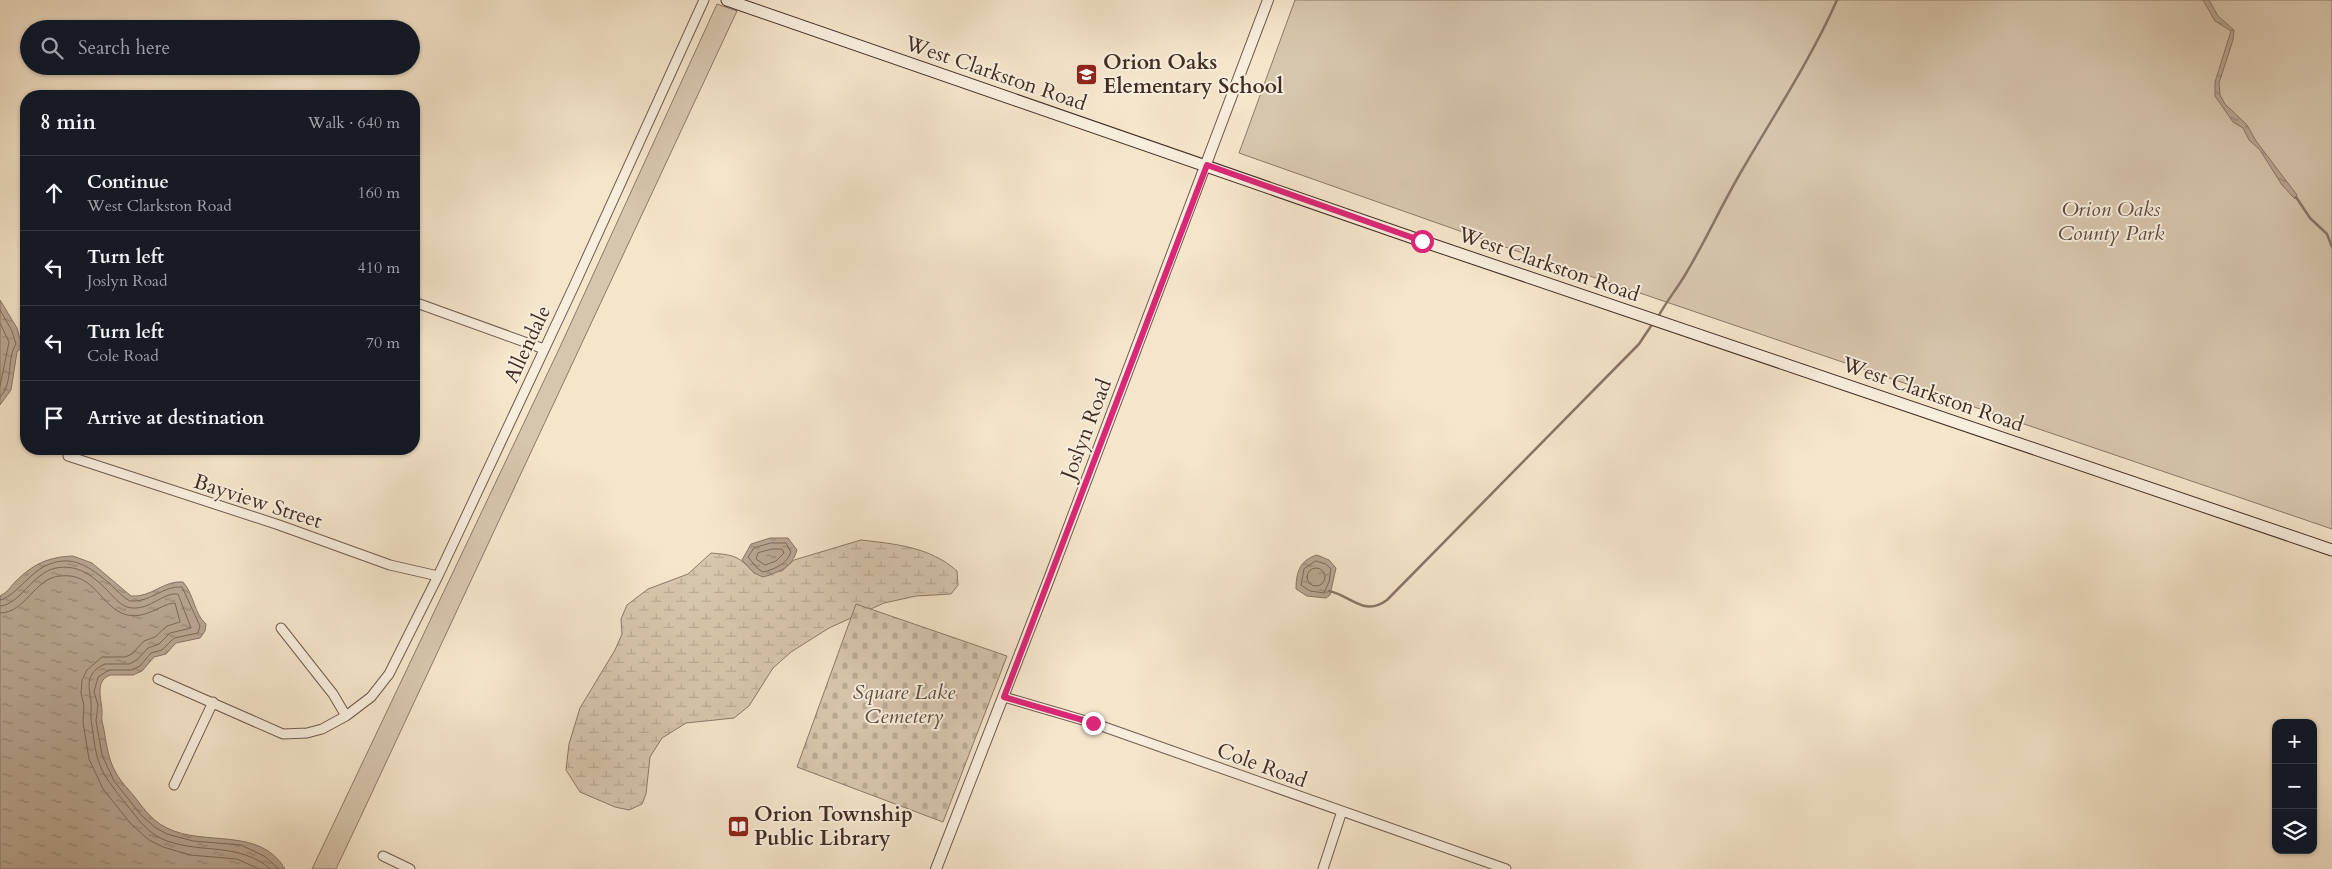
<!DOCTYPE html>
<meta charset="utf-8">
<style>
body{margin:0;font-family:Cardo,serif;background:#20242c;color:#f1f3f6}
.controls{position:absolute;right:15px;bottom:15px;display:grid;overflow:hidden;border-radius:10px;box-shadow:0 1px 4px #0004}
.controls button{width:45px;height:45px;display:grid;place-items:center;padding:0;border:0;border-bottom:1px solid #363941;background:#171b24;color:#f1f3f6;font:25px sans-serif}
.stop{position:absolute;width:15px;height:15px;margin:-11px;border:4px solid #db2777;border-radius:50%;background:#fff}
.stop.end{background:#db2777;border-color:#fff;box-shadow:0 1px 5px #0008}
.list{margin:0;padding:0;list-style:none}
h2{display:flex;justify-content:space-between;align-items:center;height:65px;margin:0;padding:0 20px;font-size:21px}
h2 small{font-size:16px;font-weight:400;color:#9ea1a6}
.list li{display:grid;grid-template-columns:32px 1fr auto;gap:15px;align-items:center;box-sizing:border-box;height:75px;padding:0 20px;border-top:1px solid #363941}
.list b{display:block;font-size:19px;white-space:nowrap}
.list p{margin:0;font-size:16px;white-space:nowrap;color:#9ea1a6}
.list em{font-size:16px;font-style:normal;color:#9ea1a6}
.icon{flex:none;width:28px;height:28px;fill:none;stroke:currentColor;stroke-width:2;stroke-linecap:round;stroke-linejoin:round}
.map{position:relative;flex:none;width:2332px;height:869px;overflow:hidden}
.search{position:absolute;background:#171b24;box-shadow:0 1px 4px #0004;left:20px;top:20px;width:400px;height:55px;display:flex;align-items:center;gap:12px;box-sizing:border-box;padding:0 18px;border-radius:28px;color:#9ea1a6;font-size:19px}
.panel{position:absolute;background:#171b24;box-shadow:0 1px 4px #0004;left:20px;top:90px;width:400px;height:365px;border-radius:20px}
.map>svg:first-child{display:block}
</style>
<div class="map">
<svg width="2332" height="869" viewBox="0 0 2332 869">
<defs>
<pattern id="wetland-marsh" width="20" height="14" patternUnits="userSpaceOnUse" patternTransform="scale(1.25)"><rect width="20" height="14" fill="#d7c6ae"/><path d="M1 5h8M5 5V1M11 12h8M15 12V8" fill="none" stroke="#baaa95"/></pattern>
<pattern id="cemetery-stones" width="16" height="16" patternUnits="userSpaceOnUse" patternTransform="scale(1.25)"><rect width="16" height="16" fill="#d7c6ae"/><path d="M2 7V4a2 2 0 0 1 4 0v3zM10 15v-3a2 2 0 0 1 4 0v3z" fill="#baaa95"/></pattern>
<pattern id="water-ripples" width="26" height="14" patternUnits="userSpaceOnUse" patternTransform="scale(1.25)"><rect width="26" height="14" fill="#b8a692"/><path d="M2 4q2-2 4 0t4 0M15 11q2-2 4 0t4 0" fill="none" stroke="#978777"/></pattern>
</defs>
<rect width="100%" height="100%" fill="#f5e5cb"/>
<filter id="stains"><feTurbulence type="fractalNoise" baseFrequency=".004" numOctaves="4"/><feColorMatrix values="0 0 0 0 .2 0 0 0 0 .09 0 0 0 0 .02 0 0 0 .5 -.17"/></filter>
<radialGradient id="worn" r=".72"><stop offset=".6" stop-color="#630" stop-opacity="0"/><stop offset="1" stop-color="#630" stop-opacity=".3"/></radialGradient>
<path fill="url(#wetland-marsh)" stroke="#8c7968" d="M861,540C896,544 930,547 957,571L958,585L951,594L916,596L884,603L829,628L791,652L773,668L749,706L734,718L686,723L662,738L650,757L646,794L642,804L629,810L615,807L580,792L566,770L569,744L580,708L615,650L622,634L621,619L627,605L648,589L688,574L711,553C733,555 738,555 754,573L782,571L794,560Z"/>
<path fill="url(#cemetery-stones)" stroke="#8c7968" d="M856,604L1007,656L943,822L797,767Z"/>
<path fill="#d7c6ae" stroke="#8c7968" d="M1295,0H2332V529L1508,248L1239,153Z
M717,4L737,11L361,816L336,869H312L560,347Z"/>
<path fill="url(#water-ripples)" stroke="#897566" d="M2203,0H2209L2218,16L2234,30L2233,40L2219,83L2220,95L2225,104L2247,125L2256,141L2297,195L2295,199L2282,185L2260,150L2249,140L2243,128L2233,122L2215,96V82L2231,31L2215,21Z
M0,300L17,328L22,346L17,352L11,390L0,405Z
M770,538H788L797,550C792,567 780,572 763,577L754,573L742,560L751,544Z
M1317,555L1329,560L1336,568L1330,595L1326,598L1307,596L1296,589C1296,572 1300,560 1317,555Z
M73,556L92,563L131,596C151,598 164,580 183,582C194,594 194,614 206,624L205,631L200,638L176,643L166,654L154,657L142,671L133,675H110C93,682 103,701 102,715C101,720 103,724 104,730C108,754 110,769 127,788C141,803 148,819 167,828C204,847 260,826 285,869H0V598L1,595C7,593 11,586 15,582C33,564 48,557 73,556Z"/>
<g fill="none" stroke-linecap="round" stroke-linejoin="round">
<path stroke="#7d695a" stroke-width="1" d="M0,310L12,331L16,344C6,360 14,382 0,397
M0,323L9,342L0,386
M771,543H786L791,552C787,564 775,569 763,572L757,568L748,557L754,548Z
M772,549H782L784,553L776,561L765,565L756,559L758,553Z
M1316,561L1326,564L1331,569L1329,582L1324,593L1310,591L1301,585L1304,569Z
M1307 577a9 9 0 1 1 18 0a9 9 0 1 1-18 0Z
M0,600C13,598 30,573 45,566C72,553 90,567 110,584C117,590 122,597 130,601C150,603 164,585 182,587L200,626L198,633L174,638L162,650L151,653L140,666L131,670H109L98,677L94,692L98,705L96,721L102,755L114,781L141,815L156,828L167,834L193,841L241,845L264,856L279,869
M0,606C20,605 32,573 56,568C77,564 92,575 107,590C113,596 119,604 127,607C148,613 162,592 178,594L191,628L170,633L159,644L148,648L137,660L129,664H105C79,676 93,693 91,710C90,719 92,724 93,733C97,768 104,776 125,803C138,818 147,834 167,841C205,854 237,842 271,869
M0,613C26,613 34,578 60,576C96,572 100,608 127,615C148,619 162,603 175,603L180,622L167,626L155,637L144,641L132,654L125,657H102L87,670L82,680L81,693L84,706L83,722L89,759L103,789L131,824L149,840L163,847L190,855L237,859L259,869"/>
<path stroke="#897566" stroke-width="2.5" d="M2296,197L2310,218L2327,234L2332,247
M1658,317C1666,302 1676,290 1685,275C1705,242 1721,206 1741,172C1774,115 1811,59 1837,0
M1329,591C1352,596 1364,617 1387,600L1639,344L1653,323"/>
<defs>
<path id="minor" d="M414,302L544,349
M68,456L279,525L390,565L438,576
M281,628L333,694L346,716
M158,679L283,734L307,733L322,729L346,716L371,697L389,674L438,576L574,286L704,0
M1004,697L1093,723L1506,869
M174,785L213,702
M383,856L410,869
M1323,869L1342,811"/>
<path id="tertiary" d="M936,869L1049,579L1268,0"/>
<path id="secondary" d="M727,0L1422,241L2332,550"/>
</defs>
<use href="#minor" stroke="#6f5a4d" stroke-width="11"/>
<use href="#tertiary" stroke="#6f5a4d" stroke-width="12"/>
<use href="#secondary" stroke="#422c23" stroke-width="13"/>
<use href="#minor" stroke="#f8eedd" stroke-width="9"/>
<use href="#tertiary" stroke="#f8eedd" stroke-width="10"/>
<use href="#secondary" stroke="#f8eedd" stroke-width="11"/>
</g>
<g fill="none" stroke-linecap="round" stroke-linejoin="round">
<path stroke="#db2777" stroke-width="6" d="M1093,723L1004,697L1207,165L1422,241"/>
</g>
<defs>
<symbol id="school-square" viewBox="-11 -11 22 22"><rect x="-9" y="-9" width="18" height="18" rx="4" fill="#8f2418" stroke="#f8eedd"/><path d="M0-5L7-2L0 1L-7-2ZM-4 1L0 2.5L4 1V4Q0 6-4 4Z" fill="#fff"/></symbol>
<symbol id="library-square" viewBox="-11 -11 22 22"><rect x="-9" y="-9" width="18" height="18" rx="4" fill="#8f2418" stroke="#f8eedd"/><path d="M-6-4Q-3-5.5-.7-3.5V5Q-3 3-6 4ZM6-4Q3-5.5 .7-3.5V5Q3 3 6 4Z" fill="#fff"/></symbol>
</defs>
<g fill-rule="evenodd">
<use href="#school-square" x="1074" y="62" width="25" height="25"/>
<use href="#library-square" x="726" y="814" width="25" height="25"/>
</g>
<g text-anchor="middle" stroke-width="4" stroke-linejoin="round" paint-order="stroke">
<g font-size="21" font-weight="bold" fill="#422c23" stroke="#f8eedd" text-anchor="start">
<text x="1103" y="69">Orion Oaks<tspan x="1103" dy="24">Elementary School</tspan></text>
<text x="754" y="821">Orion Township<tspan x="754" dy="24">Public Library</tspan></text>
</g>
<g font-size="21" fill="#422c23" stroke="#f8eedd">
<text transform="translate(996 73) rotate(19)" y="7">West Clarkston Road</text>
<text transform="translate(1549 264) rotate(19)" y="7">West Clarkston Road</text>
<text transform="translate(527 344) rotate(-65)" y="7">Allendale</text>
<text transform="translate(1933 394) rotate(19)" y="7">West Clarkston Road</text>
<text transform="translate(1086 429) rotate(-69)" y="7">Joslyn Road</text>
<text transform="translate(258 501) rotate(18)" y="7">Bayview Street</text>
<text transform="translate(1262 765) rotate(20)" y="7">Cole Road</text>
</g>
<g font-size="21" font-style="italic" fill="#604b3f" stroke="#f8eedd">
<text x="2111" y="216">Orion Oaks<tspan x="2111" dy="24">County Park</tspan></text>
<text x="904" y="699">Square Lake<tspan x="904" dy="24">Cemetery</tspan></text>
</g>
</g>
<rect width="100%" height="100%" filter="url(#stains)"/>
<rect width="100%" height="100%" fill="url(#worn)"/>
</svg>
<div class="controls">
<button>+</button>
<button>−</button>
<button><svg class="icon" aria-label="layers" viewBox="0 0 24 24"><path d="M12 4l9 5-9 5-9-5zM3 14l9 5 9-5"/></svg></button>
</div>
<div class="stop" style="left:1422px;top:241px"></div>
<div class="stop end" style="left:1093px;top:723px"></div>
<div class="search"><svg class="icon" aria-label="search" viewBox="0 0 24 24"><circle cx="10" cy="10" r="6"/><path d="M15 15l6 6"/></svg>Search here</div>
<section class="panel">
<h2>8 min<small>Walk · 640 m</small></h2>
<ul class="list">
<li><svg class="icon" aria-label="ahead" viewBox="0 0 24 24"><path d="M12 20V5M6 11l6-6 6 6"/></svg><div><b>Continue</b><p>West Clarkston Road</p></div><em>160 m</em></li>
<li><svg class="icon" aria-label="left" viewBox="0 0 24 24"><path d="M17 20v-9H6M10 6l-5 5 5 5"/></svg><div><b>Turn left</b><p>Joslyn Road</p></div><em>410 m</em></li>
<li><svg class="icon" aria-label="left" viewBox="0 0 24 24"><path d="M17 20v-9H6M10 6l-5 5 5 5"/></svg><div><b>Turn left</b><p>Cole Road</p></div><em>70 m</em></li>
<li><svg class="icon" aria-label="arrive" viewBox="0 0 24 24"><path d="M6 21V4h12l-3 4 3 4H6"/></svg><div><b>Arrive at destination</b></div></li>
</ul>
</section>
</div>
